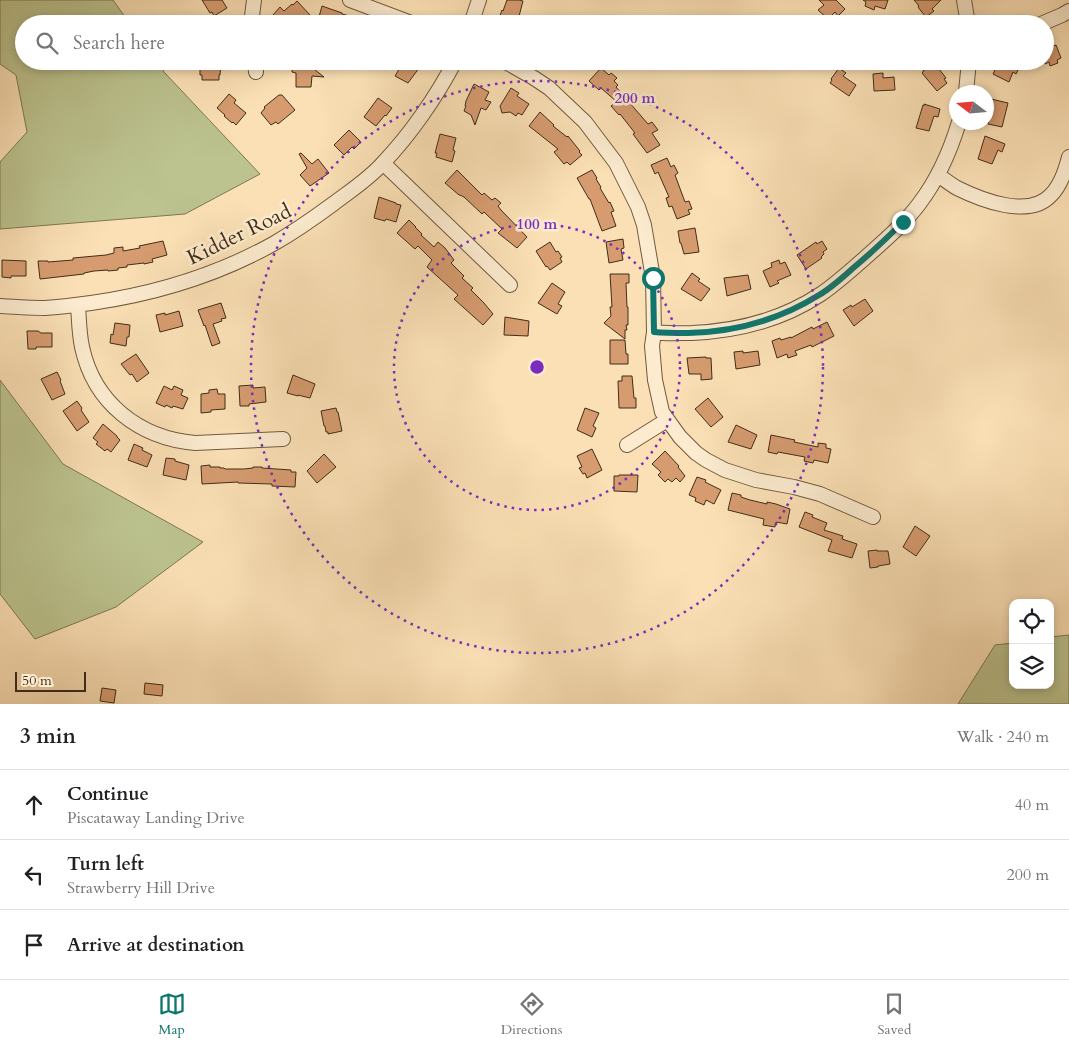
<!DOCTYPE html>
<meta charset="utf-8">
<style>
body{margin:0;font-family:Cardo,serif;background:#f2f2f2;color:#202124}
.controls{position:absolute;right:15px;bottom:15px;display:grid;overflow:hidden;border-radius:10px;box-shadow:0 2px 8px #0003}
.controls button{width:45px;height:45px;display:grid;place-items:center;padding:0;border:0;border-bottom:1px solid #e0e0e0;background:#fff;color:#202124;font:25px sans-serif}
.compass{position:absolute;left:949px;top:85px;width:45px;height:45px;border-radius:50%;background:#fff;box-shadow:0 2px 8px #0003;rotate:286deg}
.scale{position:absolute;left:15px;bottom:12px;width:71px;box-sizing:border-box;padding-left:5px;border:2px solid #412d18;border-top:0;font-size:14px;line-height:18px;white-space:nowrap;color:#412d18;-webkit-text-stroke:4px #fcebcf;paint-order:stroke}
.stop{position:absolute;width:15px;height:15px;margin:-11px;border:4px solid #0f766e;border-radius:50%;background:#fff}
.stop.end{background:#0f766e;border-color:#fff;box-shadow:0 1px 5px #0008}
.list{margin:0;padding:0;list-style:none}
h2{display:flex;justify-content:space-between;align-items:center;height:65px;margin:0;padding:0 20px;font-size:21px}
h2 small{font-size:16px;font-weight:400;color:#757577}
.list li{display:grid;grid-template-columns:32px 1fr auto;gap:15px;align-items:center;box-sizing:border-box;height:70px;padding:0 20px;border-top:1px solid #e0e0e0}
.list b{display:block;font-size:19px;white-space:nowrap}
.list p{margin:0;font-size:16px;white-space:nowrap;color:#757577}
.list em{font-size:16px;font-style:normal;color:#757577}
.icon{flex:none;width:28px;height:28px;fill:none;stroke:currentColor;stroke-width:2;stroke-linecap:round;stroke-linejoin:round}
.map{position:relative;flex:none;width:1069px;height:704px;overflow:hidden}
.search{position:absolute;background:#fff;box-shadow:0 2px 8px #0003;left:15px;right:15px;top:15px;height:55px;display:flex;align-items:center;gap:12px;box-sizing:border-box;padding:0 18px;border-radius:28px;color:#757577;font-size:19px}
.sheet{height:275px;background:#fff}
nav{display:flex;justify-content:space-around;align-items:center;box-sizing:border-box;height:70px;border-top:1px solid #e0e0e0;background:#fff;font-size:14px;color:#757577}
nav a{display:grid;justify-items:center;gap:2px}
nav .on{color:#0f766e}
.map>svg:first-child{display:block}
</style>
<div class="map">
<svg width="1069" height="704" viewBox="0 0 1069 704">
<rect width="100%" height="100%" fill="#fbe0b5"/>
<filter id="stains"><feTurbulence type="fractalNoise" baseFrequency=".004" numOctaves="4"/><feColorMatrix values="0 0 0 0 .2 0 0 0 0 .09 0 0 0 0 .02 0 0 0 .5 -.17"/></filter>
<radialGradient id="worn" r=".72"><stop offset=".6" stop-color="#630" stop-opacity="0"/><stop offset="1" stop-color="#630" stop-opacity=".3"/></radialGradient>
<path fill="#bcc38f" stroke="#7e7854" d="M0,0H113L130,24H24V61H157L164,72L260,174L185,214L0,229V162L27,132L16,75L0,64Z
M0,380L63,464L203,542L116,607L35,639L0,594Z
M1069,635V704H958L995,645L1013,643V685H1050V637Z"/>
<path fill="#d69c70" stroke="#412d18" d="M202,0H222L227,8L214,16L212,12L210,13Z
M507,0H519L523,1L517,24L499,18L502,10L503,11Z
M819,0H836L845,9L838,16L835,12L828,19L818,10L824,5Z
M863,0H888L885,9L875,6L874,10L865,6L866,2Z
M914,0H941L932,9L934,11L926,17L921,11L918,7L919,6Z
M297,1L310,15L301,24H282L273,15L280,7L284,11L292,4L293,5Z
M322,6L342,13V14L368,21L367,24H317Z
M1056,45L1061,58L1057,60L1058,63L1050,66L1049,62L1045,64V49Z
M203,61H221L220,75H219V80H202V75H200V64H203Z
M404,61H417L422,64L408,83L395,76Z
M933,61H935L941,68L939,69L946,78L944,79L947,83L937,91L922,73L923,72V71L927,68L926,67Z
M1002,61H1018L1016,65L1020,66L1016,74L1013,72L1009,82L993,74L997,66L1000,67Z
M293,62H305L324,77L312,76L311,87H296V73L292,72Z
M601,68L609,75L611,73L617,78L614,81L618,85L616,87L648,124L652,122L658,130L652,133L660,145L647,153L633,134L635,133L620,114L619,115L611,106L617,102L601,88L599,90L589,81Z
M839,68L846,73L843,76L856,85L849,96L830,83L832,80L831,79Z
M883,73V78L894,77L895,90L874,91L873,74Z
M474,84L489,92L485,100L491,102L486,110L481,108L475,125L471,115L464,111L466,106H465L466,101Z
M511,88L519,93L517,96L529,104L522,115L518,113L516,116L510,112L502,113L500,106Z
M229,94L236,100L234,103L246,113L236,125L233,122L232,123L224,116L225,115L217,108Z
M279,95H282L295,110L278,124L276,122L271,125L261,113L265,108L264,107Z
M378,98L392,108L386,116L385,115L376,126L364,117Z
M991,99L1008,103L1002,127L988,124L992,109L989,108Z
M924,104L940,109L938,117L934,116L929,131L916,128L923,105L924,106Z
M540,112L554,125L553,126L567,137L568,136L580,151L579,152L582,155L570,165L567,162L564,164L554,152L558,149L529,126Z
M349,130L361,142L354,149L352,147L344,155L334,145Z
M440,134L456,138L453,150L455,151L452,162L436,157L437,153H435Z
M985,136L1005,144L1002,152L998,150L992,164L978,159Z
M301,153L312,164L318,159L329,173L310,186L300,175L307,168L299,154Z
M667,158L671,167L674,165L678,173L675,175L685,202L689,201L692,209L688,210L690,214L677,219L672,206L669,207L666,198L669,197L658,172L655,174L651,165Z
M457,170L482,195L484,193L492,200L495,198L501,203L498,206L501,210L527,237L517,248L498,233L502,229L484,212L482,214L464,197L460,195H459L445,183Z
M592,170L597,178L596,179L601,187L600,188L609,203L610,202L614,211L611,212L616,226L602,231L590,199H589L577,178Z
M379,197L396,203V204L401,205L396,222L386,219L385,221L374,218Z
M409,220L416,227H415L422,234L421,235L434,247L438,242L445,248L454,260L451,263L464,276L462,278L473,288L471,290L484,303L493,314L483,325L454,299L458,295L427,267L432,260L418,246L415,249L397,233Z
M695,228L699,252L684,254L681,243H680L678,231Z
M623,239L624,248L621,249L623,260L609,263L606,242Z
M163,241L167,255L152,259L153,262L144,264V263L127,265V267L118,268V270L108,271V270L94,271L84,273V274L40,279L38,261H48V262L73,260V258L106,255L114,253V248L123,247V251L140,248L139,246Z
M822,241L827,249L823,252L824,254L821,257L822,258L806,269L797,255L816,242L817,244Z
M550,242L556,252L558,251L562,257L560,258L562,262L550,270L547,266L546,267L536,251Z
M2,260L26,261V276H11V278L2,277Z
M779,260L780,264L785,262L791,275L777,281L779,283L770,287L763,271L772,267L771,263Z
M692,273L700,279L698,281L710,289L701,301L681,289Z
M610,274H629V283H626L627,307H628V325H626L627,330H625V339L604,323L611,316L610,307H612Z
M748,275L751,289L727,296L724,278Z
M552,283L565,292L558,304L562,306L557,314L538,303Z
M865,299L873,311L854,326L843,310L851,305L852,307Z
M221,303L226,318L221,319L222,321L213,324L220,343L212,346L205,325L204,326L198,310Z
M179,311L183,326L160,332L156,315L165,313V315Z
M505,317L529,321L528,336L504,335Z
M827,322L834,336L812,347L811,345L795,351L797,355L788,358L787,354L777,358L772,341L780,338L781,340L791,337V338L812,327L813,329Z
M115,323L130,325L129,337H127L126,346L110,343L111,334L113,335Z
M27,331H38L41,333H52V347H36V349H28Z
M610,340H625L626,354H628V364H610Z
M743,351V353L758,351L760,365L736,369L734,352Z
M136,354L149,373L137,382L132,374L130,375L121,364Z
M706,357V358H711L712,379L701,380V374H689L687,358Z
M57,372L61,380L60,381L65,394L52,400L41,379Z
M293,375L315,384L310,398L298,395V396L287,393Z
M622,376H632L634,398H636V408H619L618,381H622Z
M253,385V388L265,387L266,402L249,404V406H240L239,386Z
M164,386L172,390L174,386L183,390L181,395L188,398L183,409L173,406L172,408L166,405L165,407L156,403Z
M217,389L218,394H225V409L211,410V412L201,413V394L209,393V390Z
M708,398L723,417L711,427L695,409Z
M77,401L82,408L81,410L89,422L77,431L63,411Z
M336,408L337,412H338L342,431L328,434V432H326L325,426H324L321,411Z
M585,408L599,413L593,426L596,428L592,437L577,430Z
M103,424L117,436V437L120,440L111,452L107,449L105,451L96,444L98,442L93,438Z
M736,425L757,435L751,449L728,442Z
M771,435L795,440L794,442L818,447V443L826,444V448L831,449L828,463L814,460L813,463L804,461L805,457L778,452L777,454L768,452Z
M134,444L143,448L142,450L152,455L147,467L128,460Z
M592,449L602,470L587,478L585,473L583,474L579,468L582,467L577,456Z
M665,451L679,466L678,467L685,476L680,482L676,478L672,482L668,479L665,482L658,475L661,472L652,464Z
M324,454L336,467L317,483L307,471Z
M166,458L175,459V461L189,465L186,480L163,475Z
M210,465V467H220V468H224L225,469H244L253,468V467H262V468L291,470V472H296L295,487L272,486V484L238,483V482L202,484L201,466Z
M619,475H638L637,492L614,491V476H619Z
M697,477L706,480L705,482L721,490L714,504L706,500L704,505L695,501L696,498L689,495Z
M732,493L741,495V497L750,500L767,504V502L776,504L790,509L787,524L776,522L775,527L763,525L764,519L728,510Z
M805,512L813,515L812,517L827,523L824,530L843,536L842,539L857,544L852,558L828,551L832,540L799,527Z
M915,526L930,536L916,556L903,547Z
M877,550V551H888L890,564L878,566V567L870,568L868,551Z
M145,683L163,685L162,696L144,694Z
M102,688L116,690L114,703L100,701Z"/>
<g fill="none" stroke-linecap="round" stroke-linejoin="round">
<defs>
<path id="minor" d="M350,0L414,24
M964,0L968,24
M251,24L254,0
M471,24L479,0
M1041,24L1062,15L1069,11
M255,61L256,72
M504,61L534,78L549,88L585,122L616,163L638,207L644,225L653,278L654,332L652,346L655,380L662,412L680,437L696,453L706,460L725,470L756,480L794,487L820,494L873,517
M966,92L969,61
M383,163L510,285
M938,175C944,179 950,184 957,188C981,200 1029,219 1051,195C1060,186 1066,169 1069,157
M78,305C79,319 79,333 82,347C94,403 139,438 195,443L283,439
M0,306C15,307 30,308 45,308C60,307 76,305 91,303C154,294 217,275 273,244C294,232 314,218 333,204C350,191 369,179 383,163C410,135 437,96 455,61
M654,332C666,334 679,333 692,333C738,331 782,320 821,294C837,283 851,270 865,258C884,241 904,224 919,204C938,179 950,152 959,122
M627,445L667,420"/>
</defs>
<use href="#minor" stroke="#705a3f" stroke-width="16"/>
<use href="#minor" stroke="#fcebcf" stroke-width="14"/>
</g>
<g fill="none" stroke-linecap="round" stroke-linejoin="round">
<path stroke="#0f766e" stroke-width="6" d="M653,278L654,332C665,333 677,333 688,333C735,332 779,320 819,295C831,288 842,278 852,269C870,254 887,238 903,222"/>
</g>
<g fill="none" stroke="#7b2cbf" stroke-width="2.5" stroke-dasharray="2.5 5">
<circle cx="537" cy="367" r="143"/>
<circle cx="537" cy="367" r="286"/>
</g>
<g text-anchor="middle" stroke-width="5" stroke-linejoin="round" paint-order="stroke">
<g font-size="21" fill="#412d18" stroke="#fcebcf">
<text transform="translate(239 234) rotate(-26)" y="7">Kidder Road</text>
</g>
</g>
<circle cx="537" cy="367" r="8" fill="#7b2cbf" stroke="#fcebcf" stroke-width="2.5"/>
<g font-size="15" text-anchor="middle" font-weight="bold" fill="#7b2cbf" stroke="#fcebcf" stroke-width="5" stroke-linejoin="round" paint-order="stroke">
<text x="635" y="103">200 m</text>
<text x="537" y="229">100 m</text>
</g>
<rect width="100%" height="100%" filter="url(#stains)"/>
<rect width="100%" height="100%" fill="url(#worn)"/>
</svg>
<div class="controls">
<button><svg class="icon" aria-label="locate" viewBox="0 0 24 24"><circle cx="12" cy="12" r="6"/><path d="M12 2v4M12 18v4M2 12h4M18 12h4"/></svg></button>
<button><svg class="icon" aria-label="layers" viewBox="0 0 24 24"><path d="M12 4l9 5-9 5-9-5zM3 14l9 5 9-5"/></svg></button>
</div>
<svg class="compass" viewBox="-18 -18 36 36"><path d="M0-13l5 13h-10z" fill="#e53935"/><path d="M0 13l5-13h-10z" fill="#757577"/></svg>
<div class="scale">50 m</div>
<div class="stop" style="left:653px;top:278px"></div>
<div class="stop end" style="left:903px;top:222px"></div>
<div class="search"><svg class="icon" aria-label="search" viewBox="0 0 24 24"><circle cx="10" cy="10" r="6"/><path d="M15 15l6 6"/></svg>Search here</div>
</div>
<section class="sheet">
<h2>3 min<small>Walk · 240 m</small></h2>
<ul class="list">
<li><svg class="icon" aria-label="ahead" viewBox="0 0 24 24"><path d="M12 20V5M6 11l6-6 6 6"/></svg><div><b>Continue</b><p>Piscataway Landing Drive</p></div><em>40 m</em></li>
<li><svg class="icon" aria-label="left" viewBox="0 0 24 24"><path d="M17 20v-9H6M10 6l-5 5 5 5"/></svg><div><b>Turn left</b><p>Strawberry Hill Drive</p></div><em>200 m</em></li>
<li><svg class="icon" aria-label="arrive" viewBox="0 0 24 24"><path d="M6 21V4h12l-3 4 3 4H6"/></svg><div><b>Arrive at destination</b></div></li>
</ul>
</section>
<nav>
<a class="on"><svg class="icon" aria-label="map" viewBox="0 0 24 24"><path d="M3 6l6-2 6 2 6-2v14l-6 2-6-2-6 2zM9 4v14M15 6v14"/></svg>Map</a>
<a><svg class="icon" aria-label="directions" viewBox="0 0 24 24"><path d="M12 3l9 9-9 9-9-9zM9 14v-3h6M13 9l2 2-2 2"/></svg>Directions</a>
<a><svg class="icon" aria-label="saved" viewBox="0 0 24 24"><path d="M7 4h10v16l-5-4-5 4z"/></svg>Saved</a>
</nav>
